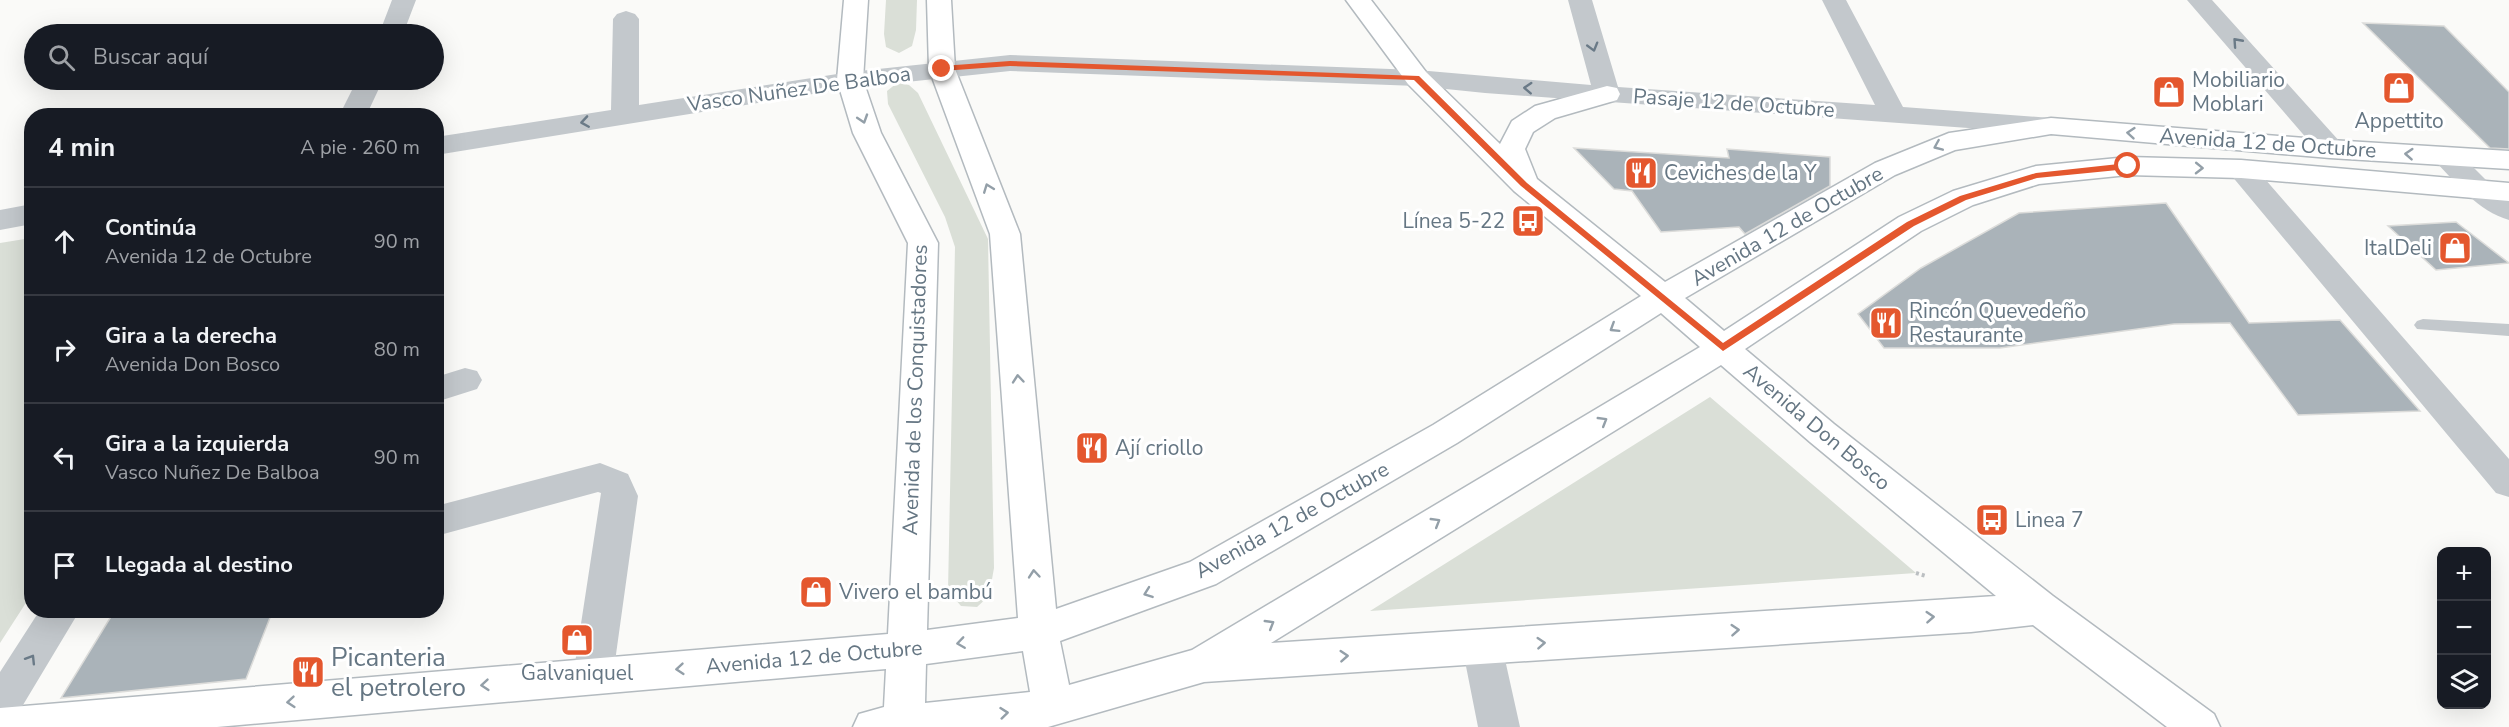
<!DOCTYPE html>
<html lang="es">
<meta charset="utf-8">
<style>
body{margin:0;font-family:"Nunito Sans",sans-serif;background:#242831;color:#f1f3f6}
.controls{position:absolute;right:18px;bottom:18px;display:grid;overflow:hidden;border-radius:12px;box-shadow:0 6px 24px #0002}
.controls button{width:54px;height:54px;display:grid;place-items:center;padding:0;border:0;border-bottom:2px solid #363941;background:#171b24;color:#f1f3f6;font:30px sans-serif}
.stop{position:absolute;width:18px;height:18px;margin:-14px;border:4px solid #e4572e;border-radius:50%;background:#fff}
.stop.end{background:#e4572e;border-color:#fff;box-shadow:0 2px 6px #0008}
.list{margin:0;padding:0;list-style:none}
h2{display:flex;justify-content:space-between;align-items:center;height:78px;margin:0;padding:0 24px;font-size:26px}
h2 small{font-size:20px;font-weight:400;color:#9ea1a6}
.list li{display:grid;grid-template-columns:39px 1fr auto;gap:18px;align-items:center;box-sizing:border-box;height:108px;padding:0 24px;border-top:2px solid #363941}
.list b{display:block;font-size:22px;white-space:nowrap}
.list p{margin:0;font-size:20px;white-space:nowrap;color:#9ea1a6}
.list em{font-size:20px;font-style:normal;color:#9ea1a6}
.icon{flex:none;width:33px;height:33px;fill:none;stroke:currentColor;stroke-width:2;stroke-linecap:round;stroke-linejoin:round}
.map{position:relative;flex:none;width:2509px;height:727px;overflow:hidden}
.search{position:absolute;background:#171b24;box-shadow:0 6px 24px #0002;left:24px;top:24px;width:420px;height:66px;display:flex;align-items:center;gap:15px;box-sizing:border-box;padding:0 21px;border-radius:33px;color:#9ea1a6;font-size:22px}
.panel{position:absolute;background:#171b24;box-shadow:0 6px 24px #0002;left:24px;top:108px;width:420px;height:510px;border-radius:24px}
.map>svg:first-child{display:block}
</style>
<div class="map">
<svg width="2509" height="727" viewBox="0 0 2509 727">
<rect width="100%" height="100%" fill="#fafaf8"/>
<path fill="#dadfd7" d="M886,0H917L916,30L912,46L899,53L886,47L884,34Z
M897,83L909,85L918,93L988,239L994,568L989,596L977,607L961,606L948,591L955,247L945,217L888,104L887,91Z
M31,238V595L0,643V243Z
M1710,397L1916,573L1370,611Z"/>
<path fill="#aab3b9" stroke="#dcdcda" stroke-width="1.5" d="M2363,23L2444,26L2509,92V149L2490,148Z
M1574,148L1729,158L1727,149L1830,157V186L1745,234L1739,227L1661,232L1632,191L1614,189Z
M2166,203L2249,323L2340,320L2420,411L2298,415L2230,323L2174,324L2000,348H1884L1858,314L1921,268L2019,213Z
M2456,222L2509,263L2436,270L2388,226Z
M115,610H273L246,679L61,698Z"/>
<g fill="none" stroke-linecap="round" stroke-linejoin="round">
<defs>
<path id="secondary" d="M844,0H868L863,80L881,133L938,243L927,630L1018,618L990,234L929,69L927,0H951L955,69L1020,234L1056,609L1190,562L1433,425L1641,296L1514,191L1408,84L1346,0H1371L1426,72L1500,144L1512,121L1535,106L1607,86L1617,88L1620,94L1617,100L1555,118L1533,132L1525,149L1537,179L1665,282L1875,163L1949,133L2051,118L2330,140L2509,151V169L2330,158L2051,134L1955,150L1895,175L1685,298L1724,331L1899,217L1953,191L2036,166L2128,157L2241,160L2509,183V201L2241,178L2128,175L2039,184L1973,205L1921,231L1745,349L1834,424L2053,596L2214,714L2220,727H2167L2033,625L1971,632L1204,682L1048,727H853L859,714L884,707L886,669L217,727H0V708L888,634L908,243L853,133L837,80ZM1661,313L1700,347L1192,650L1069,685L1060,641L1216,584L1457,443ZM1721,365L1810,442L1996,596L1271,643ZM1023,651L1030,692L925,703L926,664Z"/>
</defs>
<use href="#secondary" stroke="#b3babf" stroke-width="3"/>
<path stroke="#bbbfc2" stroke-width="4" stroke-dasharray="3 3" stroke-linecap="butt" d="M1916,573L1926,576"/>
<path fill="#c3c8cc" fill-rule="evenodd" d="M2423,319L2509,324V336L2417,329L2414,325L2417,321Z"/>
<path fill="#c3c8cc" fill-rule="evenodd" d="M392,0H416L403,34H379Z
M1568,0H1592L1618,87L1875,105L1822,0H1846L1903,107L2051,118L2061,120L2065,126L2061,132L2051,134L1485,93L1417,86L1010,71L850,88L436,155V137L611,110L613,19L617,14L626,11L635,14L639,19V105L850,72L1010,55L1417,70L1591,85Z
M2187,0H2212L2341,143L2345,149L2341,155L2331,158L2321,155Z
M357,80H383L366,116H339Z
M2446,147L2456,150L2490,184L2509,196V220C2478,211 2457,184 2436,162L2432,156L2436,150Z
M2241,160L2251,163L2509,459V497L2496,493L2231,175L2227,169L2231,163Z
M32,204V224L0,230V210Z
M465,368L477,371L482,380L477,389L436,402V377Z
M600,463L628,474L638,496L613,676L607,689L593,694L579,689L573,676L601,493L598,492L436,536V506Z
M40,610H80L14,720L0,725V672Z
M1482,629L1496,634L1502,646L1520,727H1478L1462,646L1468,634Z"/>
<use href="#secondary" fill="#fff" fill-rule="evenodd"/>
</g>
<defs><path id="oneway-chevron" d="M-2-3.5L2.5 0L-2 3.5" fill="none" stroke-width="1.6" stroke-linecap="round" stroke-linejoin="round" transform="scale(1.5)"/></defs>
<g stroke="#6a7a87">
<use href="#oneway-chevron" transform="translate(2237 42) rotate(-132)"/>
<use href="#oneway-chevron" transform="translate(1593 47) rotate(74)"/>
<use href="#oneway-chevron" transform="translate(1528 88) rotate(-177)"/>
<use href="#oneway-chevron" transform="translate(585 122) rotate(171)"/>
<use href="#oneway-chevron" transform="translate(31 659) rotate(-58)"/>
</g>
<g stroke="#939fa8">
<use href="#oneway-chevron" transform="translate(863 119) rotate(72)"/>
<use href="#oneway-chevron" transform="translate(2131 133) rotate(-175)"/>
<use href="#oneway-chevron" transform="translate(1938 146) rotate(157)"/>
<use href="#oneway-chevron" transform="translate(2409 154) rotate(-176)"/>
<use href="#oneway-chevron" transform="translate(2199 168) rotate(1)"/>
<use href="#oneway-chevron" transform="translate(988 188) rotate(-111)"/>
<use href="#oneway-chevron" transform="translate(1614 328) rotate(148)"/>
<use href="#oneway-chevron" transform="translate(1018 379) rotate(-95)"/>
<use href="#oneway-chevron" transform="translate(1603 421) rotate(-31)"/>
<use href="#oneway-chevron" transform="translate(1436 522) rotate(-31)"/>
<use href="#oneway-chevron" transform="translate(1034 574) rotate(-95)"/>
<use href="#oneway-chevron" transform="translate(1148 593) rotate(160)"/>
<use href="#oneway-chevron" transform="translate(1930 617) rotate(-4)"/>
<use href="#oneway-chevron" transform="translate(1270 624) rotate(-31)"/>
<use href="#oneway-chevron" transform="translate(1735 630) rotate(-4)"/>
<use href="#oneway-chevron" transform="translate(961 643) rotate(172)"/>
<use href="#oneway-chevron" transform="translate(1541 643) rotate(-4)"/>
<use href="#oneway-chevron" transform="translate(1344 656) rotate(-4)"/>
<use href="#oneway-chevron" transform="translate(680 669) rotate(175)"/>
<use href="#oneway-chevron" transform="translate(485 685) rotate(175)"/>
<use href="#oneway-chevron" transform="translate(291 702) rotate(175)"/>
<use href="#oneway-chevron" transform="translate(1004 713) rotate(-6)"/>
</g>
<path fill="#e4572e" d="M1010,61L1419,76L1527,183L1723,343L1907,222L1960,196L2036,173L2128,163L2133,166L2128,169L2037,178L1966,200L1914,226L1723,351L1521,186L1414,80L1010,66L942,71L938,69L942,66Z"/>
<defs>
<symbol id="shop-square" viewBox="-11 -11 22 22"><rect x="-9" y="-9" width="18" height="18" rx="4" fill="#e4572e" stroke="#fff"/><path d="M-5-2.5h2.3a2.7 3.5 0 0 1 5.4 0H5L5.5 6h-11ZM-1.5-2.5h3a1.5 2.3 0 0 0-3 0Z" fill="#fff"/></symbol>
<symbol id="restaurant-square" viewBox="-11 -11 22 22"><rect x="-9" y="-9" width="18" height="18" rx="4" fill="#e4572e" stroke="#fff"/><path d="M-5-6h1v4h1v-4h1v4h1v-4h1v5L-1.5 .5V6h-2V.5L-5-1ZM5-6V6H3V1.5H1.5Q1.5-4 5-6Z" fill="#fff"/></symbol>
<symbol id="bus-square" viewBox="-11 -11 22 22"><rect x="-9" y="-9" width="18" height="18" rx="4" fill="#e4572e" stroke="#fff"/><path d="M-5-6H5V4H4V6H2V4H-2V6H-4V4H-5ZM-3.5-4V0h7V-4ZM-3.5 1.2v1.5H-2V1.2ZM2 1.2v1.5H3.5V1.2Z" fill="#fff"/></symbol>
</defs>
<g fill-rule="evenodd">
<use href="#shop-square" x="2380" y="69" width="38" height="38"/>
<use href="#shop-square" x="2150" y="73" width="38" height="38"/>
<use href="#restaurant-square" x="1622" y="154" width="38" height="38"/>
<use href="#bus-square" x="1509" y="202" width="38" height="38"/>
<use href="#shop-square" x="2436" y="229" width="38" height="38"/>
<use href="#restaurant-square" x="1867" y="304" width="38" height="38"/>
<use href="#restaurant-square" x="1073" y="429" width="38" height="38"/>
<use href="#bus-square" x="1973" y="501" width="38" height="38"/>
<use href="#shop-square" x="797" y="573" width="38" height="38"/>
<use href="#shop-square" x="558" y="621" width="38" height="38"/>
<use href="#restaurant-square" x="289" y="653" width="38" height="38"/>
</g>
<g text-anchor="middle" stroke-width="6" stroke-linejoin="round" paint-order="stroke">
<g font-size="21" fill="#657683" stroke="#fff" text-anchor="start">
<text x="2192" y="87">Mobiliario<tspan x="2192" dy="24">Moblari</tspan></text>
<text x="2399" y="128" text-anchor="middle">Appettito</text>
<text x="1664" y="180">Ceviches de la Y</text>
<text x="1505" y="228" text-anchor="end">Línea 5-22</text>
<text x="2432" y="255" text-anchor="end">ItalDeli</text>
<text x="1909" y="318">Rincón Quevedeño<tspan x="1909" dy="24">Restaurante</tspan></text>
<text x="1115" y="455">Ají criollo</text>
<text x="2015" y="527">Linea 7</text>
<text x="839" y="599">Vivero el bambú</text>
<text x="577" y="680" text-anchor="middle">Galvaniquel</text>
</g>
<g font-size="21" fill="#657683" stroke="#fff">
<text transform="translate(799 89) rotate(-8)" y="7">Vasco Nuñez De Balboa</text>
<text transform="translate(1734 103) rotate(4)" y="7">Pasaje 12 de Octubre</text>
<text transform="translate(2268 143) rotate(4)" y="7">Avenida 12 de Octubre</text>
<text transform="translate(1787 226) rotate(-30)" y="7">Avenida 12 de Octubre</text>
<text transform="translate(915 390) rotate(-88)" y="7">Avenida de los Conquistadores</text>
<text transform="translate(1817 427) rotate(40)" y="7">Avenida Don Bosco</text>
<text transform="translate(1292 520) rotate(-29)" y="7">Avenida 12 de Octubre</text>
<text transform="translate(814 657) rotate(-5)" y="7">Avenida 12 de Octubre</text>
</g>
<g font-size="26" fill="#657683" stroke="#fff" text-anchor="start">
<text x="331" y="666">Picanteria<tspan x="331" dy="30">el petrolero</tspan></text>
</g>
</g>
</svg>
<div class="controls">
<button>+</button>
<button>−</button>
<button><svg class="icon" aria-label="layers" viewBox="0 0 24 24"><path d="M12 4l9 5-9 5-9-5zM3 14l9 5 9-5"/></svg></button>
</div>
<div class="stop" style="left:2128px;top:166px"></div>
<div class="stop end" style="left:942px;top:69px"></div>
<div class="search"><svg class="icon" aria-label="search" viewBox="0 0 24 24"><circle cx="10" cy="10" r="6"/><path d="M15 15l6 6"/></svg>Buscar aquí</div>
<section class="panel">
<h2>4 min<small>A pie · 260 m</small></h2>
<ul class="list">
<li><svg class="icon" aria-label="ahead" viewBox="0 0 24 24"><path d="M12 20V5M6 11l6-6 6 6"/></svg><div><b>Continúa</b><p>Avenida 12 de Octubre</p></div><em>90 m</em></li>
<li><svg class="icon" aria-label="right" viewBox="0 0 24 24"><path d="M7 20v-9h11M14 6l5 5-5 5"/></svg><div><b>Gira a la derecha</b><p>Avenida Don Bosco</p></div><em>80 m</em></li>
<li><svg class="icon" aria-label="left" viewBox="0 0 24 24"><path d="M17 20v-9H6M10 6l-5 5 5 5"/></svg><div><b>Gira a la izquierda</b><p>Vasco Nuñez De Balboa</p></div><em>90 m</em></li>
<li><svg class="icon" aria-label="arrive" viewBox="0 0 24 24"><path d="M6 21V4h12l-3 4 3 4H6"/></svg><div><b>Llegada al destino</b></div></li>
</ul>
</section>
</div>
